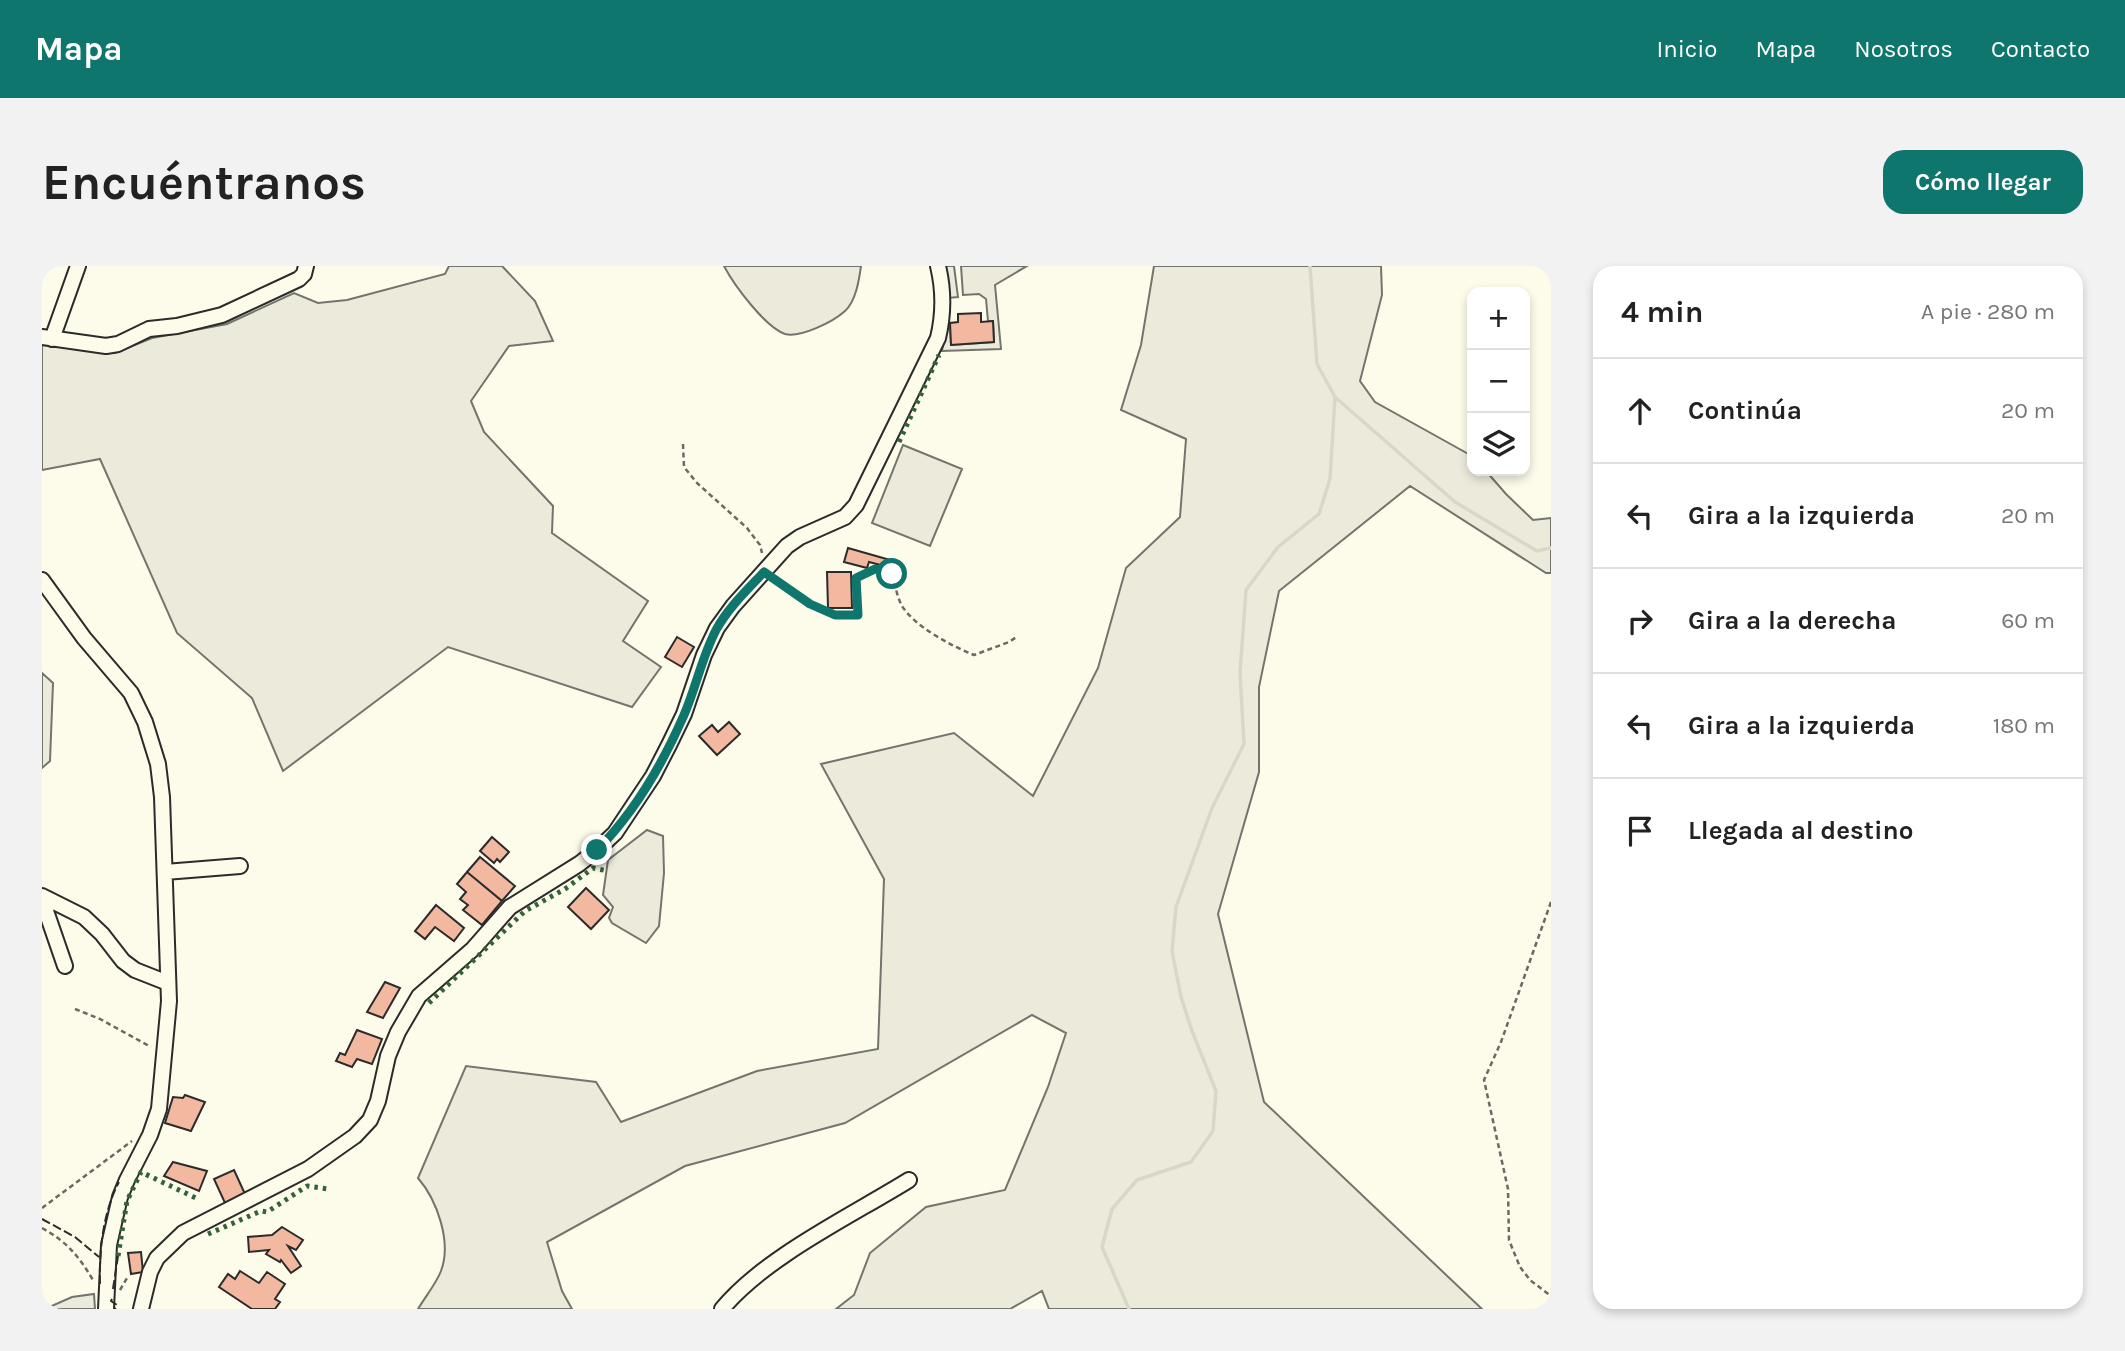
<!DOCTYPE html>
<html lang="es">
<meta charset="utf-8">
<style>
body{margin:0;font-family:Karla,sans-serif;background:#f2f2f2;color:#222}
.controls{position:absolute;right:21px;top:21px;display:grid;overflow:hidden;border-radius:14px;box-shadow:0 4px 10px #0003}
.controls button{width:63px;height:63px;display:grid;place-items:center;padding:0;border:0;border-bottom:2px solid #e0e0e0;background:#fff;color:#222;font:35px sans-serif}
.stop{position:absolute;width:21px;height:21px;margin:-16px;border:5px solid #0f766e;border-radius:50%;background:#fff}
.stop.end{background:#0f766e;border-color:#fff;box-shadow:0 2px 7px #0008}
.list{margin:0;padding:0;list-style:none}
h2{display:flex;justify-content:space-between;align-items:center;height:91px;margin:0;padding:0 28px;font-size:30px}
h2 small{font-size:23px;font-weight:400;color:#767676}
.list li{display:grid;grid-template-columns:46px 1fr auto;gap:21px;align-items:center;box-sizing:border-box;height:105px;padding:0 28px;border-top:2px solid #e0e0e0}
.list b{display:block;font-size:26px;white-space:nowrap}
.list em{font-size:23px;font-style:normal;color:#767676}
.icon{flex:none;width:38px;height:38px;fill:none;stroke:currentColor;stroke-width:2;stroke-linecap:round;stroke-linejoin:round}
.map{position:relative;flex:none;width:1509px;height:1043px;overflow:hidden;border-radius:21px}
header{display:flex;align-items:center;gap:42px;box-sizing:border-box;height:98px;padding:0 35px;background:#0f766e;color:#fff}
header strong{font-size:33px}
nav{display:flex;gap:38px;margin-inline-start:auto;font-size:24px}
.intro{display:flex;align-items:center;justify-content:space-between;box-sizing:border-box;height:168px;padding:0 42px}
h1{margin:0;font-size:49px}
.button{padding:18px 32px;border-radius:21px;background:#0f766e;color:#fff;font-size:24px;font-weight:700}
main{display:flex;gap:42px;padding:0 42px}
aside{flex:1;background:#fff;border-radius:21px;box-shadow:0 4px 10px #0003}
.map>svg:first-child{display:block}
</style>
<header>
<strong>Mapa</strong>
<nav><a>Inicio</a><a>Mapa</a><a>Nosotros</a><a>Contacto</a></nav>
</header>
<div class="intro"><h1>Encuéntranos</h1><a class="button">Cómo llegar</a></div>
<main>
<div class="map">
<svg width="1509" height="1043" viewBox="0 0 1509 1043">
<rect width="100%" height="100%" fill="#fdfbea"/>
<path fill="#ecebdb" stroke="#74746e" stroke-width="2" d="M407,0H460L493,35L511,75L467,80L429,135L442,166L511,240L510,267L606,335L581,375L619,401L590,441L406,381L241,505L210,432L135,367L58,193L0,204V79L73,87L110,72L185,58L252,27L276,37L305,34L403,8Z
M682,0H819C817,14 814,35 803,45C791,56 758,72 743,68C723,61 692,19 682,0Z
M900,0H912L916,31L905,32Z
M919,0H985L953,19L959,83L900,85L904,57H908L909,79L952,76L951,55H946L944,33L937,28L921,29Z
M1112,0H1339L1340,29L1318,115L1333,136L1430,190V205H1444L1464,228L1491,254L1509,252V307H1504L1368,220L1237,325L1217,421V506L1176,648L1222,836L1440,1043H1007L1000,1025L968,1043H794L812,1029L828,987L884,941L963,924L1006,821L1024,767L990,749L803,857L643,900L505,976L520,1025L530,1043H376C383,1031 394,1018 399,1005C410,976 395,934 376,912L424,800L554,816L579,856L715,805L836,783L842,613L779,498L912,467L991,530L1056,402L1084,302L1138,251L1144,173L1079,144L1099,79Z
M861,179L920,203L888,280L830,257Z
M0,407L11,417L8,495L0,502Z
M605,564L621,570L622,607L617,660L604,677L570,657L567,652L571,641L561,629L566,594Z
M52,1028L53,1043H3L30,1031Z"/>
<g fill="none" stroke-linecap="round" stroke-linejoin="round">
<path stroke="#d8d7c9" stroke-width="3.5" d="M1268,0L1275,98L1293,131L1413,236L1495,285L1509,282
M1087,1043L1060,981L1070,943L1095,914L1149,896L1171,865L1174,825L1150,765L1139,731L1130,685L1134,641L1170,542L1202,478L1198,407L1204,324L1236,281L1277,248L1288,213L1293,131"/>
</g>
<path fill="#f2b8a0" stroke="#2b2b2b" stroke-width="2" d="M939,47V56L951,55L952,76L909,79L908,57L916,56V48Z
M806,282L848,294L846,301L827,296L825,302L802,296Z
M785,306H809L810,342H786Z
M635,371L652,381L640,401L623,391Z
M687,456L698,468L675,489L657,470L670,459L676,466Z
M450,571L467,586L458,596L455,593L452,597L438,585Z
M438,591L473,620L460,635L425,606Z
M425,606L460,635L440,659L421,644L426,639L418,633L424,626L415,618Z
M544,622L567,644L549,663L526,641Z
M394,639L422,662L412,675L393,661L383,673L373,665Z
M343,716L358,722L341,752L325,746Z
M315,764L340,773L330,798L315,793L310,801L294,795L298,787L303,789Z
M143,829L163,836L149,865L123,857L131,831L141,832Z
M131,896L165,905L157,925L122,910Z
M192,904L203,928L183,937L172,913Z
M240,961L261,974L254,984L246,980L259,1000L249,1007L239,994L238,996L224,988L227,984L207,986L206,971L230,969Z
M99,986L101,1006L89,1008L86,987Z
M198,1005L217,1017L225,1006L243,1018L233,1033L238,1036L233,1043H210L177,1021L186,1008L193,1013Z"/>
<g fill="none" stroke-linecap="round" stroke-linejoin="round">
<defs>
<path id="minor" d="M0,71L64,80L76,78L107,63L135,60L180,49L257,13L262,8L264,0
M10,73L36,0
M0,314L42,372L89,427L103,456L116,498L120,531L127,735L117,843L108,869L85,914L78,931L67,979L64,1043
M123,606L198,600
M0,630L42,651L60,668L81,695L93,704L126,717
M6,633L4,645L23,700
M99,1043L108,1006L115,992L141,967L266,903L313,870L328,854L336,835L346,790L356,766L377,730L431,683L468,641L537,598L555,584L573,567L611,510L627,479L642,448L662,389L675,362L691,340L745,280L758,271L803,251L814,239L896,72C902,47 902,25 896,0
M680,1043C723,991 809,950 867,914"/>
</defs>
<use href="#minor" stroke="#2b2b2b" stroke-width="18"/>
<path stroke="#6a6964" stroke-width="2.5" stroke-dasharray="5 3.5" stroke-linecap="butt" d="M641,178L642,201L655,217L705,262L718,279L720,287
M732,314L768,338L793,349H816L814,311L833,303L850,308C853,318 855,331 860,340C873,361 910,380 932,389L967,376L976,370
M1509,636L1459,776L1442,814L1466,923L1467,974L1478,1001L1488,1014L1509,1030
M33,743L58,753L109,781
M0,942L90,875
M0,962C25,976 36,989 51,1014
M78,1024L85,1012"/>
<use href="#minor" stroke="#fdfbea" stroke-width="14"/>
<path stroke="#34623c" stroke-width="5" stroke-dasharray="3.5 5" stroke-linecap="butt" d="M857,176L897,89
M387,737L483,645L523,623L551,602L566,605
M166,968L219,945L225,946L265,920L286,923
M76,990L85,935L99,906L156,933"/>
<path stroke="#2b2b2b" stroke-width="2" stroke-dasharray="9 3.5" stroke-linecap="butt" d="M0,953L33,971L57,991
M58,1018C57,985 61,946 77,916
M71,1023L76,990
M70,1033L69,1035L75,1039L73,1043"/>
</g>
<g fill="none" stroke-linecap="round" stroke-linejoin="round">
<path stroke="#0f766e" stroke-width="9" d="M555,584C592,547 621,497 642,449C654,421 660,391 674,364C686,342 705,324 722,306L768,338L793,349H816L814,312L833,303L850,308"/>
</g>
</svg>
<div class="controls">
<button>+</button>
<button>−</button>
<button><svg class="icon" aria-label="layers" viewBox="0 0 24 24"><path d="M12 4l9 5-9 5-9-5zM3 14l9 5 9-5"/></svg></button>
</div>
<div class="stop" style="left:850px;top:308px"></div>
<div class="stop end" style="left:555px;top:584px"></div>
</div>
<aside>
<h2>4 min<small>A pie · 280 m</small></h2>
<ul class="list">
<li><svg class="icon" aria-label="ahead" viewBox="0 0 24 24"><path d="M12 20V5M6 11l6-6 6 6"/></svg><div><b>Continúa</b></div><em>20 m</em></li>
<li><svg class="icon" aria-label="left" viewBox="0 0 24 24"><path d="M17 20v-9H6M10 6l-5 5 5 5"/></svg><div><b>Gira a la izquierda</b></div><em>20 m</em></li>
<li><svg class="icon" aria-label="right" viewBox="0 0 24 24"><path d="M7 20v-9h11M14 6l5 5-5 5"/></svg><div><b>Gira a la derecha</b></div><em>60 m</em></li>
<li><svg class="icon" aria-label="left" viewBox="0 0 24 24"><path d="M17 20v-9H6M10 6l-5 5 5 5"/></svg><div><b>Gira a la izquierda</b></div><em>180 m</em></li>
<li><svg class="icon" aria-label="arrive" viewBox="0 0 24 24"><path d="M6 21V4h12l-3 4 3 4H6"/></svg><div><b>Llegada al destino</b></div></li>
</ul>
</aside>
</main>
